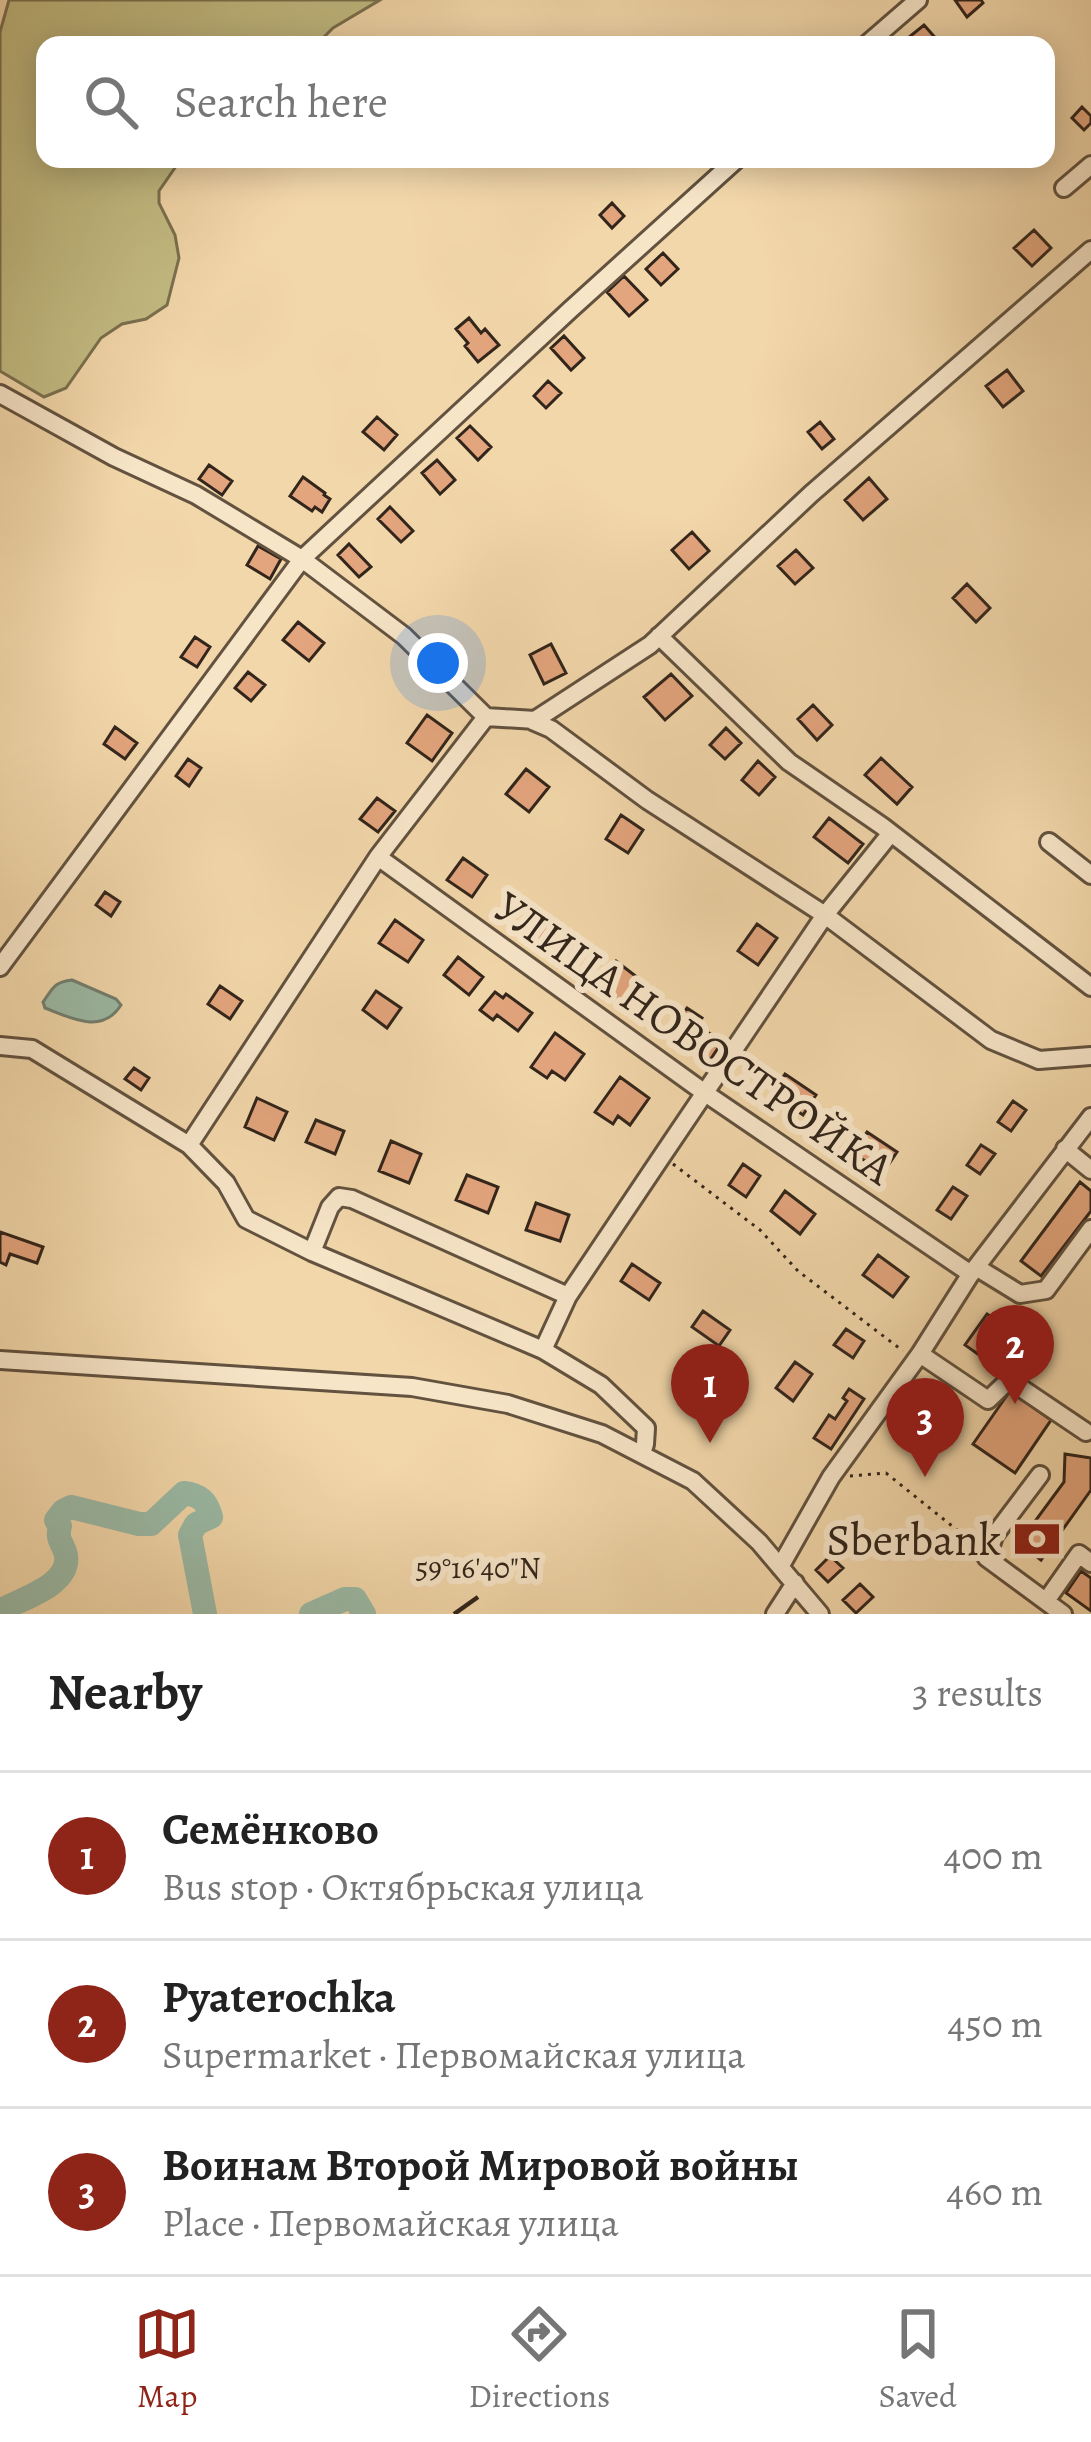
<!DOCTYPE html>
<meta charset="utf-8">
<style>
body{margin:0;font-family:Alegreya,serif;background:#f2f2f2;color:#222}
.you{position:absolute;left:438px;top:663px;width:42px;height:42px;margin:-30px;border:9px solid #fff;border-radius:50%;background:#1a73e8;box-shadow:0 0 0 18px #1a73e833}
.badge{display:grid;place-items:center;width:78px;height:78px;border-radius:50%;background:#8f2418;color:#fff;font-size:39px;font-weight:700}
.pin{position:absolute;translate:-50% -99px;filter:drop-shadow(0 3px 6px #0008)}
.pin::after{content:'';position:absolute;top:63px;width:42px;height:36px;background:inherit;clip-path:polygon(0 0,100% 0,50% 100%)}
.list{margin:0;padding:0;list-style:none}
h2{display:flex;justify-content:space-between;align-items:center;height:156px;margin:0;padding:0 48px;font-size:51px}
h2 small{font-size:39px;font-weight:400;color:#767676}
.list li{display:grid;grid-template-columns:78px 1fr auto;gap:36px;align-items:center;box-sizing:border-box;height:168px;padding:0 48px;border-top:3px solid #e0e0e0}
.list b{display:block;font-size:45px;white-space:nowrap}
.list p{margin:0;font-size:39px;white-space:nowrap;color:#767676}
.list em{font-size:39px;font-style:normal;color:#767676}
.icon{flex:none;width:66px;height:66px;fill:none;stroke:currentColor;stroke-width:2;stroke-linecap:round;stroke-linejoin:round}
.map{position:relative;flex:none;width:1091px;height:1614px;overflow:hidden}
.search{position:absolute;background:#fff;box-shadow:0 6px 30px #0003;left:36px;right:36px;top:36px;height:132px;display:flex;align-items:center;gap:30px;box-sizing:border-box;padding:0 42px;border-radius:24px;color:#767676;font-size:45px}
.sheet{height:660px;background:#fff}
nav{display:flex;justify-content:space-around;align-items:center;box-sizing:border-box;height:168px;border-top:3px solid #e0e0e0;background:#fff;font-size:33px;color:#767676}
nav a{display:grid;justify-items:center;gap:6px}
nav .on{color:#8f2418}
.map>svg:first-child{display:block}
</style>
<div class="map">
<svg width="1091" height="1614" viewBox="0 0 1091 1614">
<rect width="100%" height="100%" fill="#f2d7aa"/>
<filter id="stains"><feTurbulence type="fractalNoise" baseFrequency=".00167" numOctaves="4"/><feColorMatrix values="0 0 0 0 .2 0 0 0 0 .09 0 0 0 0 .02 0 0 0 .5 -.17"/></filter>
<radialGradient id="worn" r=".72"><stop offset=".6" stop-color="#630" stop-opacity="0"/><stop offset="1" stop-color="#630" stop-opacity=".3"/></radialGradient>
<path fill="#c3bc83" stroke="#7a704f" stroke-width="3" d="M9,0H380L333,28L316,45H45V159H181L159,191V203L175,235L179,258L167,305L146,319L122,324L101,338L66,388L44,397L0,371V32Z"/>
<path fill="#9bbaa6" stroke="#717e6e" stroke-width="3" d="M72,980L116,999L121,1005C102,1035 71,1018 45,1008L43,1002C53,988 54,982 72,980Z"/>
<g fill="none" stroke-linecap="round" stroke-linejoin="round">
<path stroke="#9bbaa6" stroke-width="24" d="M0,1611C19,1599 71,1586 66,1555C63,1542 56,1541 60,1526L56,1520L63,1511L71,1507L139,1524H151L184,1493C200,1495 207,1501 211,1517L196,1524L190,1535L205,1614
M311,1614L345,1599H355L364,1614"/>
</g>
<path fill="#e3a57d" stroke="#32251b" stroke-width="3" d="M955,0H981L983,3L967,17Z
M924,25L939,42L935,45H914L908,38Z
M1082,107L1091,116V123L1084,130L1072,118Z
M612,203L624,216L612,228L600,215Z
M1034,230L1051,248L1032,266L1014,248Z
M663,253L678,269L661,285L646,269Z
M624,276L647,300L629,316L607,292Z
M469,318L481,333L485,329L499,345L478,362L465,346L468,343L456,329Z
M564,336L584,358L571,370L551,348Z
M1007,370L1023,391L1003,407L986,386Z
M548,381L561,393L546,408L534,396Z
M377,417L397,435L384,450L363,432Z
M820,422L834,439L822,449L808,432Z
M470,426L491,447L478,460L457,438Z
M437,460L455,480L440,494L422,473Z
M209,465L232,481L222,495L199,479Z
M303,477L325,493L324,495L330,499L322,512L315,507L312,511L290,496Z
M869,478L887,499L863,520L845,500Z
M390,507L413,531L401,542L378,519Z
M692,532L709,551L689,569L672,550Z
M349,544L371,567L359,577L338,555Z
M258,546L281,559L270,579L247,565Z
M796,550L813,568L795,584L778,566Z
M967,584L990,608L976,622L953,598Z
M298,622L324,643L309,661L283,640Z
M195,637L210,647L197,667L181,657Z
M551,644L566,673L544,684L530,655Z
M248,672L265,685L251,701L235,688Z
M671,674L692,696L665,720L644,697Z
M813,705L832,725L817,740L798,719Z
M427,715L452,733L432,761L407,743Z
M115,727L137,743L125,759L104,744Z
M726,728L741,743L725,759L710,745Z
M881,758L912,787L897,804L865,775Z
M188,759L201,768L189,786L176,776Z
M758,761L775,777L759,795L742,780Z
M526,769L549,787L529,812L506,794Z
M377,798L395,811L378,832L360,819Z
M621,815L643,830L628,853L606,839Z
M829,818L863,844L848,863L814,837Z
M463,858L487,875L472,897L447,880Z
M105,892L120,902L111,916L96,905Z
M539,912L561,928L544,951L523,935Z
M395,920L423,940L408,962L379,943Z
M757,924L777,938L758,965L738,951Z
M458,957L483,977L469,995L444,975Z
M616,961L642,981L623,1004L597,984Z
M220,986L242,1001L230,1019L208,1004Z
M376,991L401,1008L387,1028L363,1010Z
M495,992L503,998L506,994L532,1013L518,1031L497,1015L493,1020L480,1010Z
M687,1008L702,1018L697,1025L722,1042L708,1063L667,1037Z
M555,1033L584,1054L565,1080L552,1071L547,1078L531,1067Z
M134,1068L149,1078L141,1090L125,1079Z
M785,1074L816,1095L803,1115L772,1094Z
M620,1077L649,1098L630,1125L618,1116L613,1124L595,1112Z
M257,1098L287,1112L274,1140L245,1127Z
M1013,1101L1026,1110L1011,1131L998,1122Z
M316,1120L344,1131L335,1154L306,1142Z
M867,1132L897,1152L883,1173L853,1153Z
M391,1141L421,1154L409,1183L379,1171Z
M981,1145L995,1154L980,1174L967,1165Z
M743,1164L760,1176L746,1197L729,1185Z
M467,1175L498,1187L488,1213L456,1200Z
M1080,1182L1091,1191V1211L1041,1276L1021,1261Z
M953,1187L967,1196L951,1219L937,1210Z
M785,1191L815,1214L800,1234L771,1211Z
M536,1203L569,1215L560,1241L526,1230Z
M0,1232L43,1247L37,1263L10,1254L6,1265L0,1262Z
M878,1255L908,1277L893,1297L863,1275Z
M632,1264L660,1283L649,1300L621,1281Z
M703,1311L730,1330L719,1346L692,1327Z
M987,1314L1018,1334L996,1367L965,1345Z
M846,1329L864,1341L853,1358L834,1345Z
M795,1362L812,1374L793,1401L776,1388Z
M849,1389L864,1399L831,1449L814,1438L829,1415L835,1419L847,1401L843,1398Z
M1010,1391L1051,1420L1015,1473L973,1444Z
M1065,1454L1091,1458V1490L1041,1560L1019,1543L1064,1482Z
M830,1556L843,1568L828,1582L816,1570Z
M1081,1571L1091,1578V1611L1066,1593Z
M860,1584L873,1597L856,1613L843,1600Z"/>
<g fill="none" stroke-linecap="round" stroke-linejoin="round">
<defs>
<path id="minor" d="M866,45L918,0
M1064,188L1091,165
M0,394L114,457L196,495L302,559L570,310L737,159
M659,636L789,762L882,826L1091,987
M530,720L551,729L647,800L825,915L991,1040L1039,1060L1091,1056
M1049,842L1091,875
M378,857L705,1093L971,1274
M0,967L302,559L404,636L486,717L535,720L650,645L811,494L1091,250
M0,1046L32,1049L189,1145L226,1183L246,1219L312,1252L543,1350L601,1385L646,1428L645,1444L642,1454
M189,1145L378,857L486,717
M1065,1149L1091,1170
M312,1252L330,1207L339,1197L352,1199L568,1296
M976,1267L1020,1294L1046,1290L1091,1229
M543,1350L568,1296L662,1156L825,915L891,833
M920,1354L988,1400L1009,1380L1086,1432
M0,1360L412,1387L508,1404L602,1434L693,1481L759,1542L820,1614
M1040,1475L994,1536L987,1558L1063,1614
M780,1567L831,1477L920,1354L970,1275L1091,1117
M1046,1601L1079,1554L1091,1563
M775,1614L795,1583"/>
</defs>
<use href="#minor" stroke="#62523f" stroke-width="22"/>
<path stroke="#32251b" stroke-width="3" stroke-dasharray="3 6" stroke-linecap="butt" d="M673,1164L760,1230L798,1271L903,1351
M850,1476L886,1473L977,1546"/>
<use href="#minor" stroke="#f7e5c8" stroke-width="16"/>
</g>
<path fill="none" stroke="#32251b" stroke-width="4.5" d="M454,1614L478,1597"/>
<defs>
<symbol id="bank-bare" viewBox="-9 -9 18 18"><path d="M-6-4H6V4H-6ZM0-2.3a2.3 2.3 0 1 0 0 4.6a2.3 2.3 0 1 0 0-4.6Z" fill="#8f2418" stroke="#f7e5c8" stroke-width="2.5" paint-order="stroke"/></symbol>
</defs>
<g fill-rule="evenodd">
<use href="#bank-bare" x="1004" y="1506" width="66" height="66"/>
</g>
<g text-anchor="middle" stroke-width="12" stroke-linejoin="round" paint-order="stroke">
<g font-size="45" fill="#32251b" stroke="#f7e5c8">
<text transform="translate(694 1037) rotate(35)" y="16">УЛИЦА НОВОСТРОЙКА</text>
</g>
<g font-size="45" fill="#32251b" stroke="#f7e5c8" text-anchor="end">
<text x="1001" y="1555">Sberbank</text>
</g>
</g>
<g font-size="30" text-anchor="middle" fill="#32251b" stroke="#f7e5c8" stroke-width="12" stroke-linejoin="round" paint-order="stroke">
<text x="478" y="1578">59°16'40"N</text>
</g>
<rect width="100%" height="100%" filter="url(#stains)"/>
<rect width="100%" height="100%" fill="url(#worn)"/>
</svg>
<div class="you"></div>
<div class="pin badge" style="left:710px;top:1443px">1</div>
<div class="pin badge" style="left:1015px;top:1404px">2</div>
<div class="pin badge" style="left:925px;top:1477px">3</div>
<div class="search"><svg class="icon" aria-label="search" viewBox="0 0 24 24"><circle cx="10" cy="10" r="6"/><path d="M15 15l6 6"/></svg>Search here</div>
</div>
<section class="sheet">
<h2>Nearby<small>3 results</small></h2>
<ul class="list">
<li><span class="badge">1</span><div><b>Семёнково</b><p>Bus stop · Октябрьская улица</p></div><em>400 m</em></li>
<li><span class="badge">2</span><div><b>Pyaterochka</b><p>Supermarket · Первомайская улица</p></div><em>450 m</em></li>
<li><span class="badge">3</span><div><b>Воинам Второй Мировой войны</b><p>Place · Первомайская улица</p></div><em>460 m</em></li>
</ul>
</section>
<nav>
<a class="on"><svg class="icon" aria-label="map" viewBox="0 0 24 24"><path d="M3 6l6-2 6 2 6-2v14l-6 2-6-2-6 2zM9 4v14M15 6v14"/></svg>Map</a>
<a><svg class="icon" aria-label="directions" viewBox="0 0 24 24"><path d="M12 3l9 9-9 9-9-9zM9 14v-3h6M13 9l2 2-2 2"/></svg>Directions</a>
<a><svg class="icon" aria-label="saved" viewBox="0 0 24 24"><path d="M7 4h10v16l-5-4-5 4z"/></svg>Saved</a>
</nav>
